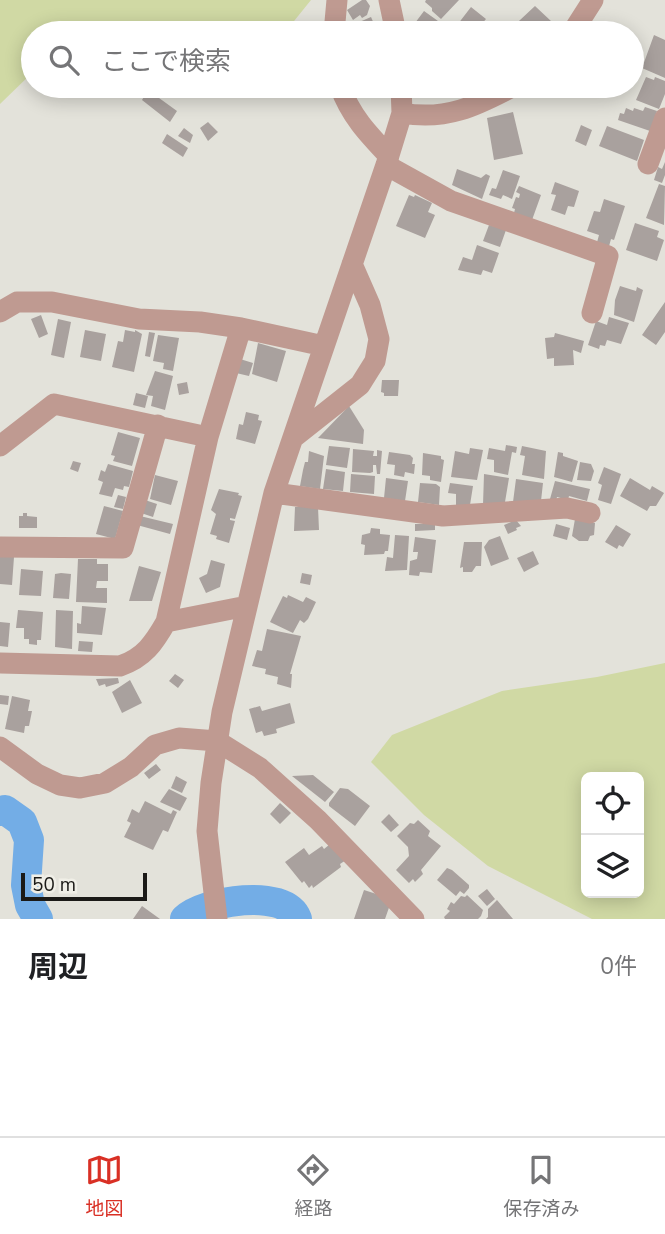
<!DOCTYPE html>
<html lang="ja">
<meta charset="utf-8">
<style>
body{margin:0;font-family:"Nunito Sans","Noto Sans JP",sans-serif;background:#f6f6f6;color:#202124}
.controls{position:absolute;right:21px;bottom:21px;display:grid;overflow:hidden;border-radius:10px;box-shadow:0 4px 18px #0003}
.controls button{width:63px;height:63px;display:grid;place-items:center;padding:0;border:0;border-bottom:2px solid #e0e0e0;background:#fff;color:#202124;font:35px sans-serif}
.scale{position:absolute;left:21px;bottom:18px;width:126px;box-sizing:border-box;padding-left:7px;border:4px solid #1b1a17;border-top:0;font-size:19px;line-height:24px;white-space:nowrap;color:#1b1a17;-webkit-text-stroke:5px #f0efe7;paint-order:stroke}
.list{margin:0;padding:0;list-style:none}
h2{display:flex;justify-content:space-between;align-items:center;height:91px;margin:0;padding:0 28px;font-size:30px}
h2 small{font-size:23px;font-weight:400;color:#757577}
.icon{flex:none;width:38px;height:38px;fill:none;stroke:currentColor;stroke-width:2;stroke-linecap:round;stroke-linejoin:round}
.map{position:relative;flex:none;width:665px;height:919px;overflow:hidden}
.search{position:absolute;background:#fff;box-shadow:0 4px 18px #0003;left:21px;right:21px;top:21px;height:77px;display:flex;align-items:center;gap:18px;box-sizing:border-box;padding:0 24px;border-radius:38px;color:#757577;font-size:26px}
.sheet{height:217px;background:#fff}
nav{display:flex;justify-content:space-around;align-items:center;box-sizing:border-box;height:98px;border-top:2px solid #e0e0e0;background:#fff;font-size:19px;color:#757577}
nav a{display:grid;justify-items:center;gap:4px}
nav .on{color:#d93025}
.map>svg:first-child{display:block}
</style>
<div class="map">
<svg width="665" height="919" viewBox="0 0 665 919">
<rect width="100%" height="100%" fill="#e3e2da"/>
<path fill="#d0d9a4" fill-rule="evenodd" d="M0,0H311L286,31L184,24L136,33H33V72L0,104Z
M665,663V919H592L488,866L424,815L371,762L392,735L502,691L597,677ZM586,777H639V893H586Z"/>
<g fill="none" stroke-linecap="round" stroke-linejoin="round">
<path stroke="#73ade6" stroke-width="30" d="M0,811L5,810L22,822L29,840L26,885L30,905L38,919
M185,919C204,901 285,887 297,919"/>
</g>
<path fill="#a9a19e" d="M362,0H366L370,6L367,15L362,18L360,15L353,20L347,10Z
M426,0H459L441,19L432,11V8L425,2Z
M535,6L552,22L541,33H506Z
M471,7L486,19L474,33H451Z
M424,11L438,21L435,27L425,30L415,23Z
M371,17L378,33H353L350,26Z
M654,35L665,40V78L642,68Z
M646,77L654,80L655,77L665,81V94L659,109L636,100Z
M359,86H374L373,94H358Z
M148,90L177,111L170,122L142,100Z
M645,107L657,111L650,131L618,120L620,113L624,114L626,108L633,111L634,108L643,111Z
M513,112L523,154L494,160L487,118Z
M208,122L218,132L208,141L200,128Z
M581,125L592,130L586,146L575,141Z
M607,126L644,140L637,161L599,146Z
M184,128L193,135L190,143L178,136Z
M167,134L188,148L183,157L162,143Z
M665,162V175L662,183L654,180L658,167L662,169Z
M457,169L481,178L486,174L490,176L482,199L452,185Z
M503,170L520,176L512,199L503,195L501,199L489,195L492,188L496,189Z
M555,182L579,191L574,207L568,206L565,215L551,210L556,195L551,194Z
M659,184L665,186L664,225L646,218Z
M519,186L541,195L532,220L514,213L515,209L512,208L516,197L519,198L520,194L516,192Z
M409,195L414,197L415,195L432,203L428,212L435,215L425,238L396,226Z
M604,199L625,206L614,240L611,239L608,250L596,246L599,235L587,231L594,211L600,212Z
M635,223L659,231L657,237L664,240L657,261L626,250Z
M489,225L506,230L500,247L483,241Z
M477,245L499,253L492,273L483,270L481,275L458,270L463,257L472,260Z
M620,286L636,291L637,287L643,290L634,322L614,315L615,300Z
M665,302V332L656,345L642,335Z
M41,315L48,334L39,338L31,319Z
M609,317L629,323L621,344L607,340L605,346L600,345L599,349L588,345L596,321L607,325Z
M58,319L71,322L64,358L51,355Z
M85,330L106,334L101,361L80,357Z
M125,330L135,332V330L142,334L134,372L112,367L118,341L123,342Z
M149,332L155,333L150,357L145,356Z
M555,333L584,341L581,353L573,350L574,365L554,366V358L547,359L545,338L554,337Z
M158,335L179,338L173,371L163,369L164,363L153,361Z
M258,343L286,351L277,382L252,374Z
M240,359L253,363L249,376L236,373Z
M155,371L173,376L165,410L151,406L153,396L146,395Z
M382,380H399L398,396H384V393L381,392Z
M187,382L189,393L179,395L177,384Z
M136,393L148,396L145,408L133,405Z
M349,406L364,430L363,444L318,438Z
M246,412L259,415L258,420L262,421L255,444L236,439L239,424L243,425Z
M118,432L140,438L132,466L113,461L115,456L111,455Z
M506,445L517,447L516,453L512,452L508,475L494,472V460L487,459L489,448L505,451Z
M329,446L350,448L347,468L326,465Z
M522,446L546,451L544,479L522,475L525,456L520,455Z
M470,448L483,450L477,480L451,477L455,451L469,454Z
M353,449L374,451L373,456H377V450L382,451L380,474H377L376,465H373V472L370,473L352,472Z
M309,451L324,456L320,489L300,486L303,470L305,462H308Z
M389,452L410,455L413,458L412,464H415L414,474L405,472L404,477L394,475L395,465L387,464Z
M558,452L563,453V456L578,461L572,482L554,477Z
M423,453L441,456V459L444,460L441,482L430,480V476L422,475Z
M73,461L81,463L78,472L70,469Z
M580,462L591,464L594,471L591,481L577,480Z
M108,464L133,471L129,487L124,486L123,490L115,488L112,497L99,494L103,482L98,480L101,470L105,472Z
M604,467L621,474L611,504L598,500L602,485L598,483Z
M326,469L345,472L343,491L323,489Z
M351,474L375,476L374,494L350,492Z
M484,474L509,478L504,508L483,505Z
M155,475L178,481L171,505L150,499Z
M386,478L408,481L405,501L384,498Z
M630,478L650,490L652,486L664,493L656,506H650L647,511L620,496Z
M516,479L543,483L541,501L513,502Z
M555,481L590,489L587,501L569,496L568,500L557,497L556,501L550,499Z
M420,483L436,484L440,487L439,505L418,502Z
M450,483L473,486L470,505L456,508V494L448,493Z
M219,489L239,493L238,495L242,496L235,519L230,518V520L235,521L229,543L216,539L217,536L210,534L216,514L211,510Z
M118,495L126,497L123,509L114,507Z
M145,500L157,504L153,517L141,513Z
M104,506L123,511L115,539L96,534Z
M295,507H318L319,530L294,531Z
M23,513H27V516L37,517V528H19V516H23Z
M140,516L173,524L170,534L137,525Z
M575,519L595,523L594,535L590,536L588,541H579L572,536Z
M516,520L521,526L516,528L517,530L508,534L504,525Z
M415,524H435V530L415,531Z
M556,524L570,528L567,540L553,536Z
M616,525L631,534L623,547L619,545L617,549L605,542Z
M371,528L380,529V534L390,535L388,551H385L384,554L364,555L365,545L361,544L362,535L370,533Z
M395,535L409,536L407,570L385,571L387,557L393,558Z
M500,536L509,559L491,566L484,547L489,540Z
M415,537L436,540L432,573L420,572L419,576L409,575L410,561L417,559L418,552H413Z
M464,542H482L481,566H476L472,572H463V567L460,568Z
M533,551L539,564L524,572L517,558Z
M0,556L14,557L12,585L0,584Z
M78,559H97V564H108V581H97L96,588H107V603L76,602Z
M211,560L225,564L220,587L206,593L199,578L207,574Z
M139,566L161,572L152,601H129Z
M21,569L43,571L41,596L19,595Z
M61,573L71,574L69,599L53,598L55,574Z
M302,573L312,575L310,585L300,583Z
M288,595L303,602L306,597L316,602L308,619L304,623L300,620L293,633L270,622L283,596L287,598Z
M82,606L106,608L102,635L77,633V623L81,624Z
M18,610L43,612L41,640H37V645L29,644V639H24V628H16Z
M56,610L73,611L72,649L55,647Z
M0,622L10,623L8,647L0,646Z
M267,629L301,636L290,674H292L291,688L277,684L278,677L265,674L266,669L252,666L257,650L262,651Z
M79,641L93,642L92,652L78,651Z
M175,674L184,680L178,688L169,681Z
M118,678L119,683L106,687L105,684L99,686L96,679Z
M130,680L142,703L122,713L112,692Z
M0,695L9,696L8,705L0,704Z
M12,696L30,700L28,711H32L29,726H25L24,733L5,729Z
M290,703L295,723L276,729L277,733L264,736L262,731L256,733L249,709L260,706L262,711Z
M156,764L161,770L149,779L144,773Z
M313,775L334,792L325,802L292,776Z
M176,776L187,782L182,793L171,788Z
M340,788L348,789L370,806L355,826L329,806V803Z
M169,789L187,798L180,811L160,802Z
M145,801L171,814L173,810L177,812L168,832L163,830L153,850L124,837L131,823L127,821L132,809L139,813Z
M280,803L291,813L280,824L270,814Z
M389,814L399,825L391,832L381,822Z
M418,820L430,831L428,836L441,846L421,870L423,874L415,882L413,879L409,883L396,870L409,856L408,847L397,836L410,823L414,824Z
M335,840L349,858L340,864L341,867L313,888L312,885L309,888L304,881L302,883L285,862L304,848L309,855L322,846L324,849Z
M447,868L452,870L469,885V888L464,894L460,891L456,896L437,880Z
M487,889L495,899L487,906L478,896Z
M364,890L392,899L385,919H354Z
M467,895L483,910L481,916L478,919H445L444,917L450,911L447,909L451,902L454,904L461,896L465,897Z
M497,900L513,919H486L488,917V909Z
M142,906L160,919H133Z"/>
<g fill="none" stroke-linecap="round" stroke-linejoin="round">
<path stroke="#bf9a91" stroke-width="21" d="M389,0L396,33
M334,33L337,0
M572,33L593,0
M340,86C350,115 368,134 389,156
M402,113C446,121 476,106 514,86
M648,164L665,118
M386,165L451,201L608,256L592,313
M0,312L17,302H52L139,319L200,322L241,328L324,346
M293,438L360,385L375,361L379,339L370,305L352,264
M0,446L54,404L208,437
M274,493L443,516L567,508L590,513
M0,547L123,548L158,425
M166,622L247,606
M0,663L120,666C144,658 154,643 166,622L208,437L241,328
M0,747L37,774L60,785L80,788L105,783L131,767L155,745L179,738L217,741L260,768L318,820L414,919
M217,919L207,831L211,783L222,712L274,493L386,165L402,113L401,86"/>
</g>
</svg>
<div class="controls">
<button><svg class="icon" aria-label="locate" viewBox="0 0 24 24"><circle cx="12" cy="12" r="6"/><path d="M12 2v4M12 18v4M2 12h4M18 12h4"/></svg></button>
<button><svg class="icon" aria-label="layers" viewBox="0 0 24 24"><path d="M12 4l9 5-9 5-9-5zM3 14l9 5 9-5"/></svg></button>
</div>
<div class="scale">50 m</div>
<div class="search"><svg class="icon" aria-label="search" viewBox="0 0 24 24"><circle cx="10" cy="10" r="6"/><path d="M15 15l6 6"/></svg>ここで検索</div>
</div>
<section class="sheet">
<h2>周辺<small>0件</small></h2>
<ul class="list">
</ul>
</section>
<nav>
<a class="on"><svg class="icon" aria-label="map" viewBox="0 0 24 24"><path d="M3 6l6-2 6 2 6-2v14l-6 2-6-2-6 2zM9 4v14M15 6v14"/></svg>地図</a>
<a><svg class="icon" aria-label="directions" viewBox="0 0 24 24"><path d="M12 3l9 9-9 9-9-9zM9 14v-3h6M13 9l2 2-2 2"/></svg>経路</a>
<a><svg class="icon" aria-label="saved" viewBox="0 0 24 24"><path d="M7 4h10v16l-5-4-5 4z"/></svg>保存済み</a>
</nav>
